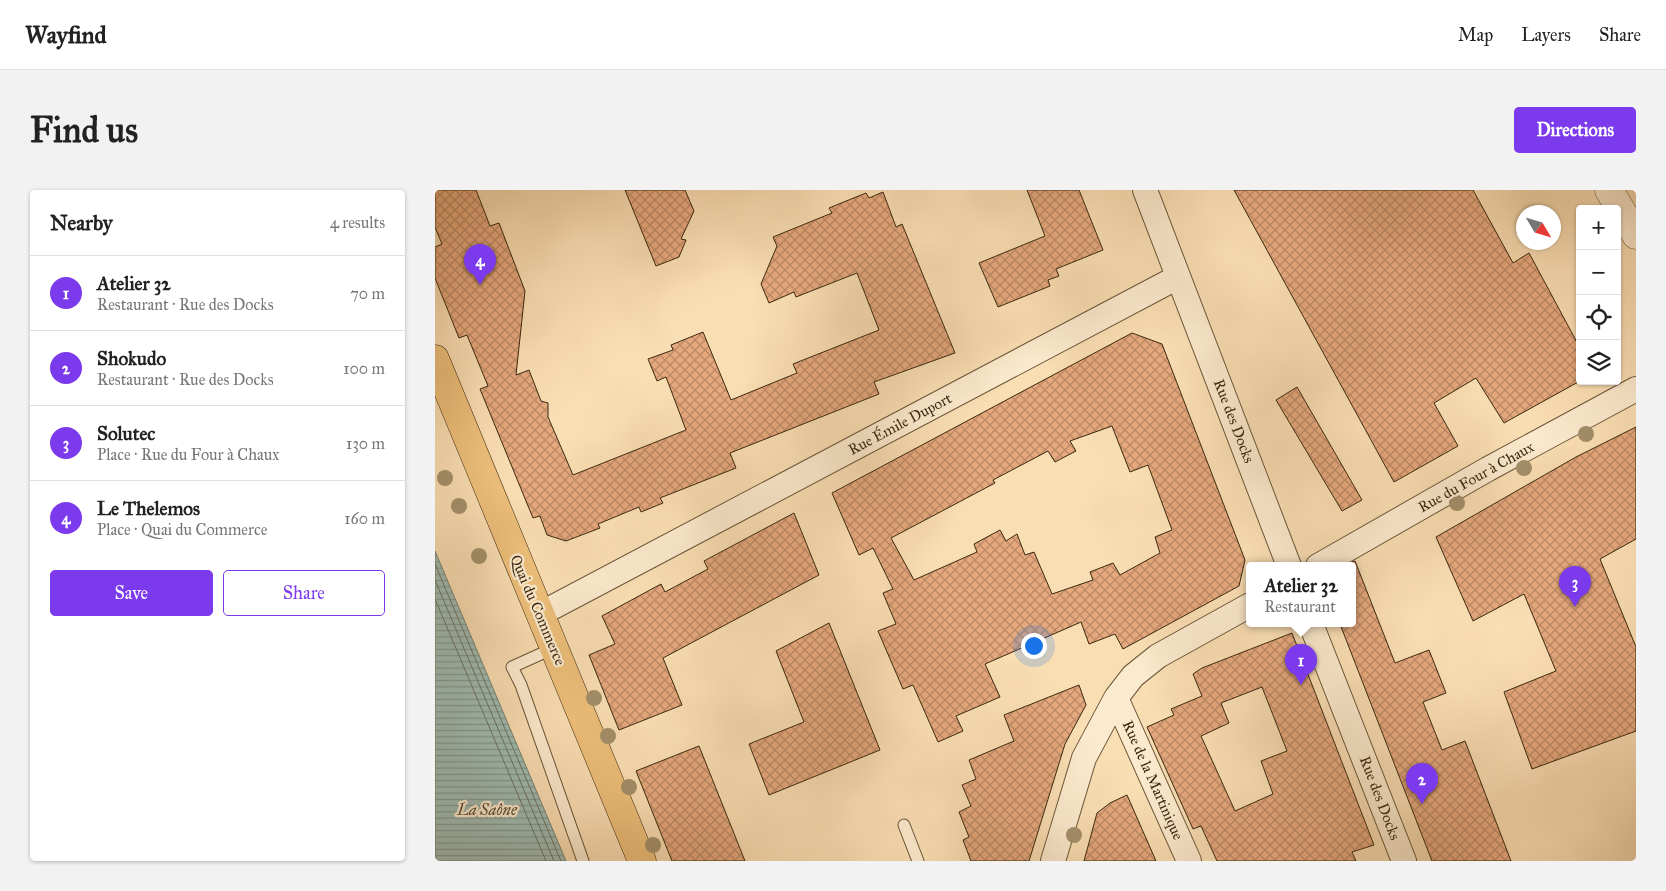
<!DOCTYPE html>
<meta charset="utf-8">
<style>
body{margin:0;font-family:"IM FELL Great Primer",serif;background:#f2f2f2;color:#222}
.controls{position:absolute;right:15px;top:15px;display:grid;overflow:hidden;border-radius:5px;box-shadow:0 1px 4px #0004}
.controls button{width:45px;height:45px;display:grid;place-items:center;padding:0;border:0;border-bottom:1px solid #e0e0e0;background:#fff;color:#222;font:25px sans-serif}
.compass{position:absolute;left:1081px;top:15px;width:45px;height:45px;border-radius:50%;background:#fff;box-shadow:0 1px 4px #0004;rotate:128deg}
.you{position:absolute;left:598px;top:455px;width:18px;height:18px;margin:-12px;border:4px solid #fff;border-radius:50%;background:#1a73e8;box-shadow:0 0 0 8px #1a73e833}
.badge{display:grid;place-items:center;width:32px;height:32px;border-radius:50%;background:#7c3aed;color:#fff;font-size:16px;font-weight:700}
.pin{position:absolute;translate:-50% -41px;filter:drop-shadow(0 1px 2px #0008)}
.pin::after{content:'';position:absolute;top:26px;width:18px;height:15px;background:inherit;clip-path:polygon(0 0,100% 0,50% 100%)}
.popup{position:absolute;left:811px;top:372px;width:110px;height:65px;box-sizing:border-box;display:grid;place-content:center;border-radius:5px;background:#fff;filter:drop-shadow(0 1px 4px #0005);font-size:16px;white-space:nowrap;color:#767676}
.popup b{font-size:19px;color:#222}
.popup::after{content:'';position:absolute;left:50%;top:100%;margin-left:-10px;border:10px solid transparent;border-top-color:#fff}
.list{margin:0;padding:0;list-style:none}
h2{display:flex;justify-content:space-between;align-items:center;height:65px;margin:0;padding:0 20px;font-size:21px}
h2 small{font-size:16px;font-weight:400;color:#767676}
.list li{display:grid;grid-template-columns:32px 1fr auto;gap:15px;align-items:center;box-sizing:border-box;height:75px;padding:0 20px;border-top:1px solid #e0e0e0}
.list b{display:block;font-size:19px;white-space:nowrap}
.list p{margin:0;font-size:16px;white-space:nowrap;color:#767676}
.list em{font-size:16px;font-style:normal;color:#767676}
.actions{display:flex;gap:10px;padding:15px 20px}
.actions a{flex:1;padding:11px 0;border:1px solid #7c3aed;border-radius:5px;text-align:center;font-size:18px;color:#7c3aed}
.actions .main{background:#7c3aed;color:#fff}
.icon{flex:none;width:28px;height:28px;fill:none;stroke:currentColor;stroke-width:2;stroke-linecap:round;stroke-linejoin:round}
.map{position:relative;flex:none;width:1201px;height:671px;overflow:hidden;border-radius:5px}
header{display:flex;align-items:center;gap:30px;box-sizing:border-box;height:70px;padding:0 25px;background:#fff;border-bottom:1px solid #e0e0e0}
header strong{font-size:24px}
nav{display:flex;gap:28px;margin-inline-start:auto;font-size:18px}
.intro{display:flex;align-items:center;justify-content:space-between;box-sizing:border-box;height:120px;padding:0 30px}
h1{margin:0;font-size:35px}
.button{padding:12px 22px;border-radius:5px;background:#7c3aed;color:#fff;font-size:18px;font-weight:700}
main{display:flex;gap:30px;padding:0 30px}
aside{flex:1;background:#fff;border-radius:5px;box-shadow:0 1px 4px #0004}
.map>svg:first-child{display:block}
</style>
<header>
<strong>Wayfind</strong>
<nav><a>Map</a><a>Layers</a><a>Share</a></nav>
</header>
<div class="intro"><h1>Find us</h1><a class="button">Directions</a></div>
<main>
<aside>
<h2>Nearby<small>4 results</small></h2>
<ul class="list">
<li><span class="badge">1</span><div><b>Atelier 32</b><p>Restaurant · Rue des Docks</p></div><em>70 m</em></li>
<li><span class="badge">2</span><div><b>Shokudo</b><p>Restaurant · Rue des Docks</p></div><em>100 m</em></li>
<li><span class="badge">3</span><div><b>Solutec</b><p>Place · Rue du Four à Chaux</p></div><em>130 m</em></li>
<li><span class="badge">4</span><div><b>Le Thelemos</b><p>Place · Quai du Commerce</p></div><em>160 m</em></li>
</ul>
<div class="actions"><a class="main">Save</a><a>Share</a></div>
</aside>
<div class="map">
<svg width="1201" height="671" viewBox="0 0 1201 671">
<defs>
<pattern id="water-rules" width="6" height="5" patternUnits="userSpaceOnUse" patternTransform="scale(1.25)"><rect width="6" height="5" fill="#9fbbb2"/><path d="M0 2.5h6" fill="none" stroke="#83988f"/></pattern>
<pattern id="building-cross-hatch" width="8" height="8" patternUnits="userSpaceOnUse" patternTransform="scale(1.25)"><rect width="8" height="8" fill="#e6a87d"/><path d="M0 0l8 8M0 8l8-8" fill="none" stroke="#bb8965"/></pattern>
</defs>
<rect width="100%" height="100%" fill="#fadeb3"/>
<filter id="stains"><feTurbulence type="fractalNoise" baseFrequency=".004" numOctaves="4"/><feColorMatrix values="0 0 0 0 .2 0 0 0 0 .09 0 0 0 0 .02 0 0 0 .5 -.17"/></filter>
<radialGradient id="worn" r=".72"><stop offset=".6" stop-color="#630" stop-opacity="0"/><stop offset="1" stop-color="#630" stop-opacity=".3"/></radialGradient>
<path fill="url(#water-rules)" stroke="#778071" d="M0,361L131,671H0Z"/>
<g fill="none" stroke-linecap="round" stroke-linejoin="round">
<path stroke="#6c7261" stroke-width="1" d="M0,374L126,671
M0,390L119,671
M0,409L111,671"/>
</g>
<path fill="url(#building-cross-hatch)" stroke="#3a2810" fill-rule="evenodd" d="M0,0H41L55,36L64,33L90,101L81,185L94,180L106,211L113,213V227L138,285L251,240L231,187L222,191L213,169L238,160L236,155L268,142L296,210L362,183L358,174L444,140L422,83L361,107L359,102L334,113L326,94L342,56L338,47L397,23L394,18L431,3L434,8L448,2L461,37L467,34L520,163L439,192L444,204L295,263L301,278L225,308L228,313L206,322L204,317L163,334L165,338L131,351L112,345L105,326L98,328L45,199L53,196L32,145L24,148L0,88V57L7,54L0,37Z
M190,0H250L259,21L246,49L251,50L244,67L221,76Z
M592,0H644L668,60L621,79L624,86L613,90L615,96L563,117L544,73L610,46Z
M799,0H1038L1078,73L1094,63L1145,158V191L1069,233L1041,188L999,213L1023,256L959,292Z
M697,143L727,154L810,370L804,396L688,459L680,444L654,454L646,432L550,474L565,507L521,526L528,541L503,552L478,495L468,499L443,441L461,434L448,403L458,399L438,358L424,365L397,303ZM677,236L695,282L713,275L737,340L720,347L725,363L685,385L678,373L655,382L658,390L617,404L599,362L590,365L582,344L571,351L565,340L539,354L542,362L479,390L456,348L560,293L558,290L613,261L620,272L641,261L635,251Z
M862,197L927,310L907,321L841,210Z
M1201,237V349L1165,369L1201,457V541L1097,579L1069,502L1121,481L1089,404L1038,431L1001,347L1141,267Z
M359,323L384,385L228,468L247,515L184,540L154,465L180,454L167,426L226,394L230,402L273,379L269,371Z
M920,371L960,473L994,460L1011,503L988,512L1007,560L1030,551L1076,671H997L905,434H917V372Z
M394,433L445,560L334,605L314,554L369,532L341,461Z
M857,443L939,655L917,662L921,671H782L766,636L758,639L712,537L739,525L736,519L767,506L758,484L767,478ZM827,497L852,561L826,571L838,604L800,621L766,546L794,533L786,513Z
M644,495L651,515L630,554L594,671H536L528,650L534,647L524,622L536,616L527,595L541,589L534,570L579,551L569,525Z
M264,556L310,671H237L201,581Z
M692,605L721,671H649L662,623L675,613Z"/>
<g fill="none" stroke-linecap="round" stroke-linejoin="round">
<defs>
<path id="service" d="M119,458L77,477L86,495L148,671
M469,635L483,671"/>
<path id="minor" d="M710,0L854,376
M883,376L1053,279L1201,199
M105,424L743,87
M876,434L969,671
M681,508L754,671
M618,671L649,568L681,508L698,486L723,466L815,415"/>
<path id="tertiary" d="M1174,0L1201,45"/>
<path id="primary" d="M0,169C68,337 138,504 207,671"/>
</defs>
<use href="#service" stroke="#6a5639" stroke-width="13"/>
<use href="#minor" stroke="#6a5639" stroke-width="26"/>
<use href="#tertiary" stroke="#6a5639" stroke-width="29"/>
<use href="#primary" stroke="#3a2810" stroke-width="29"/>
<use href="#service" stroke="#fceace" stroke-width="11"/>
<use href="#minor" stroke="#fceace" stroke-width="24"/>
<use href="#tertiary" stroke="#fceace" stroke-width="28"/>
<use href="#primary" stroke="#edbf7a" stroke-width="28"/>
</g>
<g fill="#a38f6a">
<circle cx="1151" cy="244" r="8"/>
<circle cx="1089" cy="278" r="8"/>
<circle cx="10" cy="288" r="8"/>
<circle cx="1022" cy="313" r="8"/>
<circle cx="24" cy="316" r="8"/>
<circle cx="44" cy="366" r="8"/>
<circle cx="159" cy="508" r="8"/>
<circle cx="173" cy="546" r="8"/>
<circle cx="194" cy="597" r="8"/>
<circle cx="639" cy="645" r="8"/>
<circle cx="218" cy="655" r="8"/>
</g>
<g text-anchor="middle" stroke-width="4.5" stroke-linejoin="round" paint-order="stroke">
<g font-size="15" fill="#3a2810" stroke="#fceace">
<text transform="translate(799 231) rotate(69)" y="5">Rue des Docks</text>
<text transform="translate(465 234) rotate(-28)" y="5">Rue Émile Duport</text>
<text transform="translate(1041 287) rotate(-29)" y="5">Rue du Four à Chaux</text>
<text transform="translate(103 420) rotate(67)" y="5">Quai du Commerce</text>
<text transform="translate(718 590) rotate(66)" y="5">Rue de la Martinique</text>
<text transform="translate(945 608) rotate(69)" y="5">Rue des Docks</text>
</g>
<g font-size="16" font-style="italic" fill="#534d38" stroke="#fceace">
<text x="52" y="625">La Saône</text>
</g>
</g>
<rect width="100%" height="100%" filter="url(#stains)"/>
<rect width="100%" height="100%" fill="url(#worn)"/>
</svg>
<div class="controls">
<button>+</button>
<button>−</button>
<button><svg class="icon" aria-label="locate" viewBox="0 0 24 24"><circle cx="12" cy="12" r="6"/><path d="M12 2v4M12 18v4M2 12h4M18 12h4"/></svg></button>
<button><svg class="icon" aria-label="layers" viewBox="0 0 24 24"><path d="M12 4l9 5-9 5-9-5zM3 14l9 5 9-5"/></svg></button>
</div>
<svg class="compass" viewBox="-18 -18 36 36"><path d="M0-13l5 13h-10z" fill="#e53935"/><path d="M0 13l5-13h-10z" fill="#767676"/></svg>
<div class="you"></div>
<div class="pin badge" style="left:866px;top:495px">1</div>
<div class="popup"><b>Atelier 32</b>Restaurant</div>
<div class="pin badge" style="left:987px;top:614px">2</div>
<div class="pin badge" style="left:1140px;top:417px">3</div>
<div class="pin badge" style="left:45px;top:95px">4</div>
</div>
</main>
